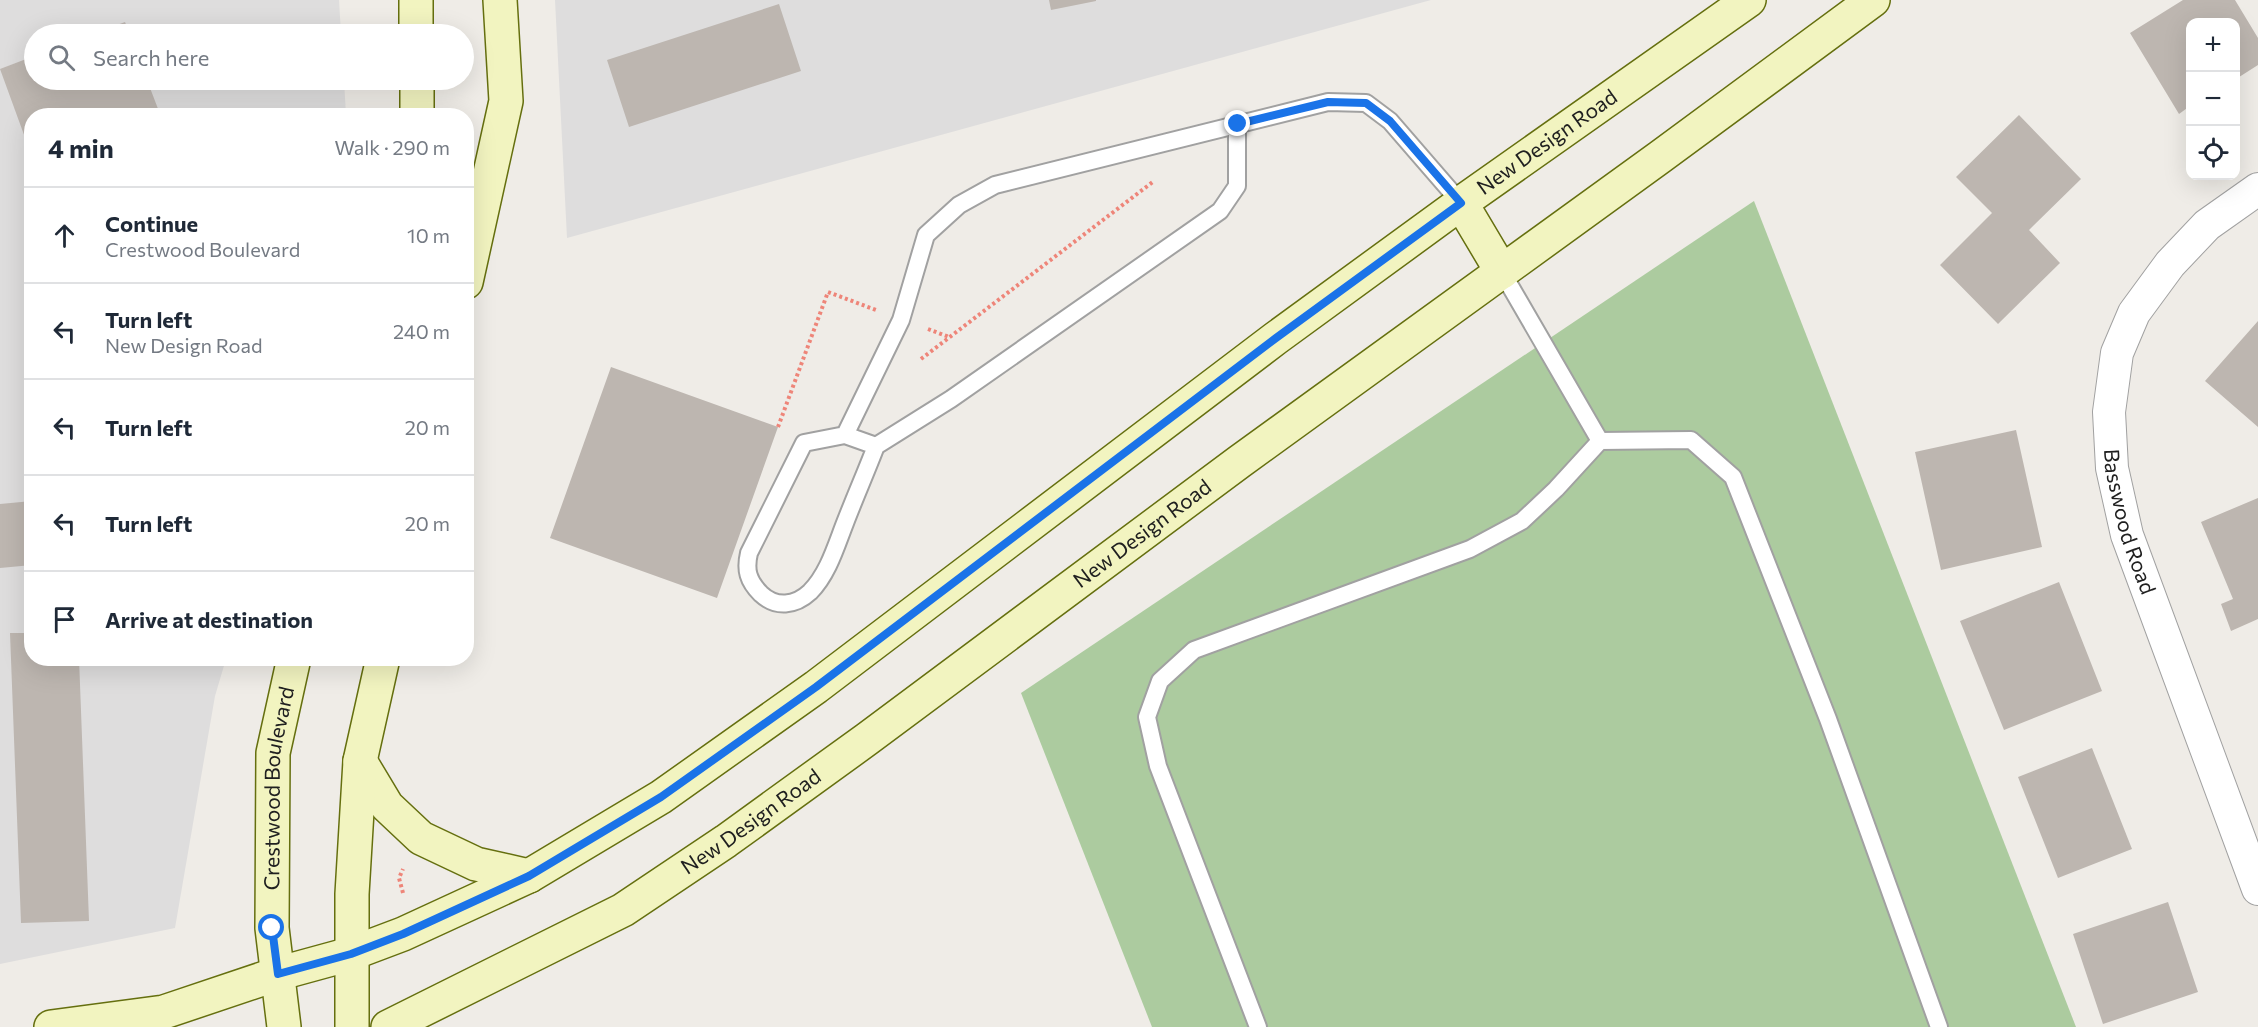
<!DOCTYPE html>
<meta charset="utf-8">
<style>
body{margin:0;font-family:Commissioner,sans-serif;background:#f2f2f3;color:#1f2937}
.controls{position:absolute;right:18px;top:18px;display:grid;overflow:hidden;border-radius:12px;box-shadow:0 6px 24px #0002}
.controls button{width:54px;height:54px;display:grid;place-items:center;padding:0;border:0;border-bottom:2px solid #e0e1e3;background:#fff;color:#1f2937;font:30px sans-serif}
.stop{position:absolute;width:18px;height:18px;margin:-14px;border:4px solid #1a73e8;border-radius:50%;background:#fff}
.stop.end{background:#1a73e8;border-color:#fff;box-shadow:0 2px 6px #0008}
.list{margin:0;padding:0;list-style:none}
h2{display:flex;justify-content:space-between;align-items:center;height:78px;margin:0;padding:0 24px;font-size:26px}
h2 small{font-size:20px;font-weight:400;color:#747a83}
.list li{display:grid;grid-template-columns:39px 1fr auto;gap:18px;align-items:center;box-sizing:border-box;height:96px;padding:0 24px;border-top:2px solid #e0e1e3}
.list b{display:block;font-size:22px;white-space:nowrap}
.list p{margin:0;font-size:20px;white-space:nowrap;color:#747a83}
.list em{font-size:20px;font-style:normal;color:#747a83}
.icon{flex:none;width:33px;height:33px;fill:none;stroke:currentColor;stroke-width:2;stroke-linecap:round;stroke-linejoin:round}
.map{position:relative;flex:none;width:2258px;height:1027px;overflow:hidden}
.search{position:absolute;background:#fff;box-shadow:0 6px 24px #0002;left:24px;top:24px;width:450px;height:66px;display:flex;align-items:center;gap:15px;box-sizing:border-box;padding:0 21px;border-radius:33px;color:#747a83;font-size:22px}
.panel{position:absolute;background:#fff;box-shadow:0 6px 24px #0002;left:24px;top:108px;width:450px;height:558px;border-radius:24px}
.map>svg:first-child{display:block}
</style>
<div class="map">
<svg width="2258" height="1027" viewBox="0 0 2258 1027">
<rect width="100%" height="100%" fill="#efece7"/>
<path fill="#dedddd" d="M0,0H339L341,34H34V80H344L346,115L32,116V658L226,659L215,696L175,928L0,964Z
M555,0H1431L567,238Z"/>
<path fill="#accb9f" d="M1754,201L2076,1027H1152L1021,693Z"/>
<path fill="#bdb6b0" d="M1049,0H1096V1L1051,10Z
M2183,0H2235L2258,38V65L2236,79V22H2190V106L2179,114L2130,33Z
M779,4L801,71L629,127L607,60Z
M125,22L130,34H93Z
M34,56V80H147L160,114L155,116H32L31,154L0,69Z
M2019,115L2081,179L2029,230L2060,263L1998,324L1940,265L1992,213L1956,177Z
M32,226V250L30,251L26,227Z
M2258,321V427L2205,381Z
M611,367L778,427L717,598L550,538Z
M2016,430L2042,547L1941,570L1915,452Z
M2258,498V619L2231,631L2221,604L2233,599L2201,522Z
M32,501V565L0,568V504Z
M2059,582L2102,691L2004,730L1960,621Z
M10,633H32V658H79L89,921L21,923Z
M2092,748L2132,849L2058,878L2018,777Z
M2168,902L2198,992L2103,1024L2073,934Z"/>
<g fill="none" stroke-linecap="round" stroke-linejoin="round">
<defs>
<path id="service" d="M1237,124V186L1220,211L951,399L876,446L845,435L901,320L926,235L959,205L995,185L1328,102L1366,103L1390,121L1461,203
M1502,272L1600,441L1691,440L1733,477L1828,719L1939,1027
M845,435L804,443L749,553C745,570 748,581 761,594C776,608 795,606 810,592C828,574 836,546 845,523C855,497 866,472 876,446
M1258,1027L1158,766L1147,717L1160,681L1194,650L1470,549L1522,521L1556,489L1600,441"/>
<g id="minor">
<path id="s1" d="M2258,189L2207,225L2170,264L2134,313L2117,353L2109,412L2112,468L2127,535L2258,889"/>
</g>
<g id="secondary">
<path d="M416,0V34"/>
<path d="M417,80V116"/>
<path d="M1461,203L1502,272"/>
<path d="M466,282L506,101L500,0"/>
<path d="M360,761L387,806L421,838L476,864L529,876"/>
<path id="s2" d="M51,1027L164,1012L277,974L350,954L403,934L529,876L661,797L816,687L1276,338L1461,203L1749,0"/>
<path id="s3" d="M284,1027L272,928L273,753L294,658"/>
<path d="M352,1027V894L360,761L383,658"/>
<path id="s4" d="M388,1027L623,910L726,841L867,739L1239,462L1660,157L1873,0"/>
</g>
</defs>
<use href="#service" stroke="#a1a1a1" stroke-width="20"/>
<use href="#minor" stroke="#a1a1a1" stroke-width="34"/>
<use href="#secondary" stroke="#656f0f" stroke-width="36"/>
<path stroke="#ee8579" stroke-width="4" stroke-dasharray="3 3" stroke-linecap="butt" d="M928,329L949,337
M921,359L1154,181
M778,427L828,292L876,310
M403,893L399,878L403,869"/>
<use href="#service" stroke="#fff" stroke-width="16"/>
<use href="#minor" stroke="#fff" stroke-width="32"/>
<use href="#secondary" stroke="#f2f4c0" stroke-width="33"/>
</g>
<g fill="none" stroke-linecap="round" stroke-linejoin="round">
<path stroke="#1a73e8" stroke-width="8" d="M272,928L278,974L351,954L403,934L529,876L661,797L816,687L1276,338L1461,203L1390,121L1366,103L1328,102L1238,124"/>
</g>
<g text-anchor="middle" stroke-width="4.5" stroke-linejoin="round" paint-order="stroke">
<g font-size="21" fill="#202020" stroke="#fff">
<text dy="7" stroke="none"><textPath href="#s2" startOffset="1760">New Design Road</textPath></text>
<text dy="7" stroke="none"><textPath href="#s1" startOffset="392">Basswood Road</textPath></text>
<text dy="7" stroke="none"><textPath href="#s4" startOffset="904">New Design Road</textPath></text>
<text dy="7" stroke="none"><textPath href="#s3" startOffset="240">Crestwood Boulevard</textPath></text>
<text dy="7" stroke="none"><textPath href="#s4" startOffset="418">New Design Road</textPath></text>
</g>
</g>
</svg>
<div class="controls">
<button>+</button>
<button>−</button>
<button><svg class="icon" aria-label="locate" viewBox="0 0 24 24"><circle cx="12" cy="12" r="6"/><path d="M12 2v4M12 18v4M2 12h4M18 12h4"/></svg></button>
</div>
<div class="stop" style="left:272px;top:928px"></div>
<div class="stop end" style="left:1238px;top:124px"></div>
<div class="search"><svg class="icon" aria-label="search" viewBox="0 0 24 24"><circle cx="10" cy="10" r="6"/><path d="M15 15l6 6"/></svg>Search here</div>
<section class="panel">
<h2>4 min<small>Walk · 290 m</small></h2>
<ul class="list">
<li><svg class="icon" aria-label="ahead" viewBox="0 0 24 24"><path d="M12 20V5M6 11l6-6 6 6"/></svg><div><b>Continue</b><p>Crestwood Boulevard</p></div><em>10 m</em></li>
<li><svg class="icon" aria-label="left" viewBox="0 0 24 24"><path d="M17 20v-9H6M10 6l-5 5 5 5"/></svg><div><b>Turn left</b><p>New Design Road</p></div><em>240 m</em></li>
<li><svg class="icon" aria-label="left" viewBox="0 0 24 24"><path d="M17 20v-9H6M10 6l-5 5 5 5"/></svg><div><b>Turn left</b></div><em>20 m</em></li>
<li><svg class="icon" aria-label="left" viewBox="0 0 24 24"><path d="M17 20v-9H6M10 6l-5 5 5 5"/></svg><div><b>Turn left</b></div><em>20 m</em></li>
<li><svg class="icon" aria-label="arrive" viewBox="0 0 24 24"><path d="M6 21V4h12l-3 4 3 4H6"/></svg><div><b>Arrive at destination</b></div></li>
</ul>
</section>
</div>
